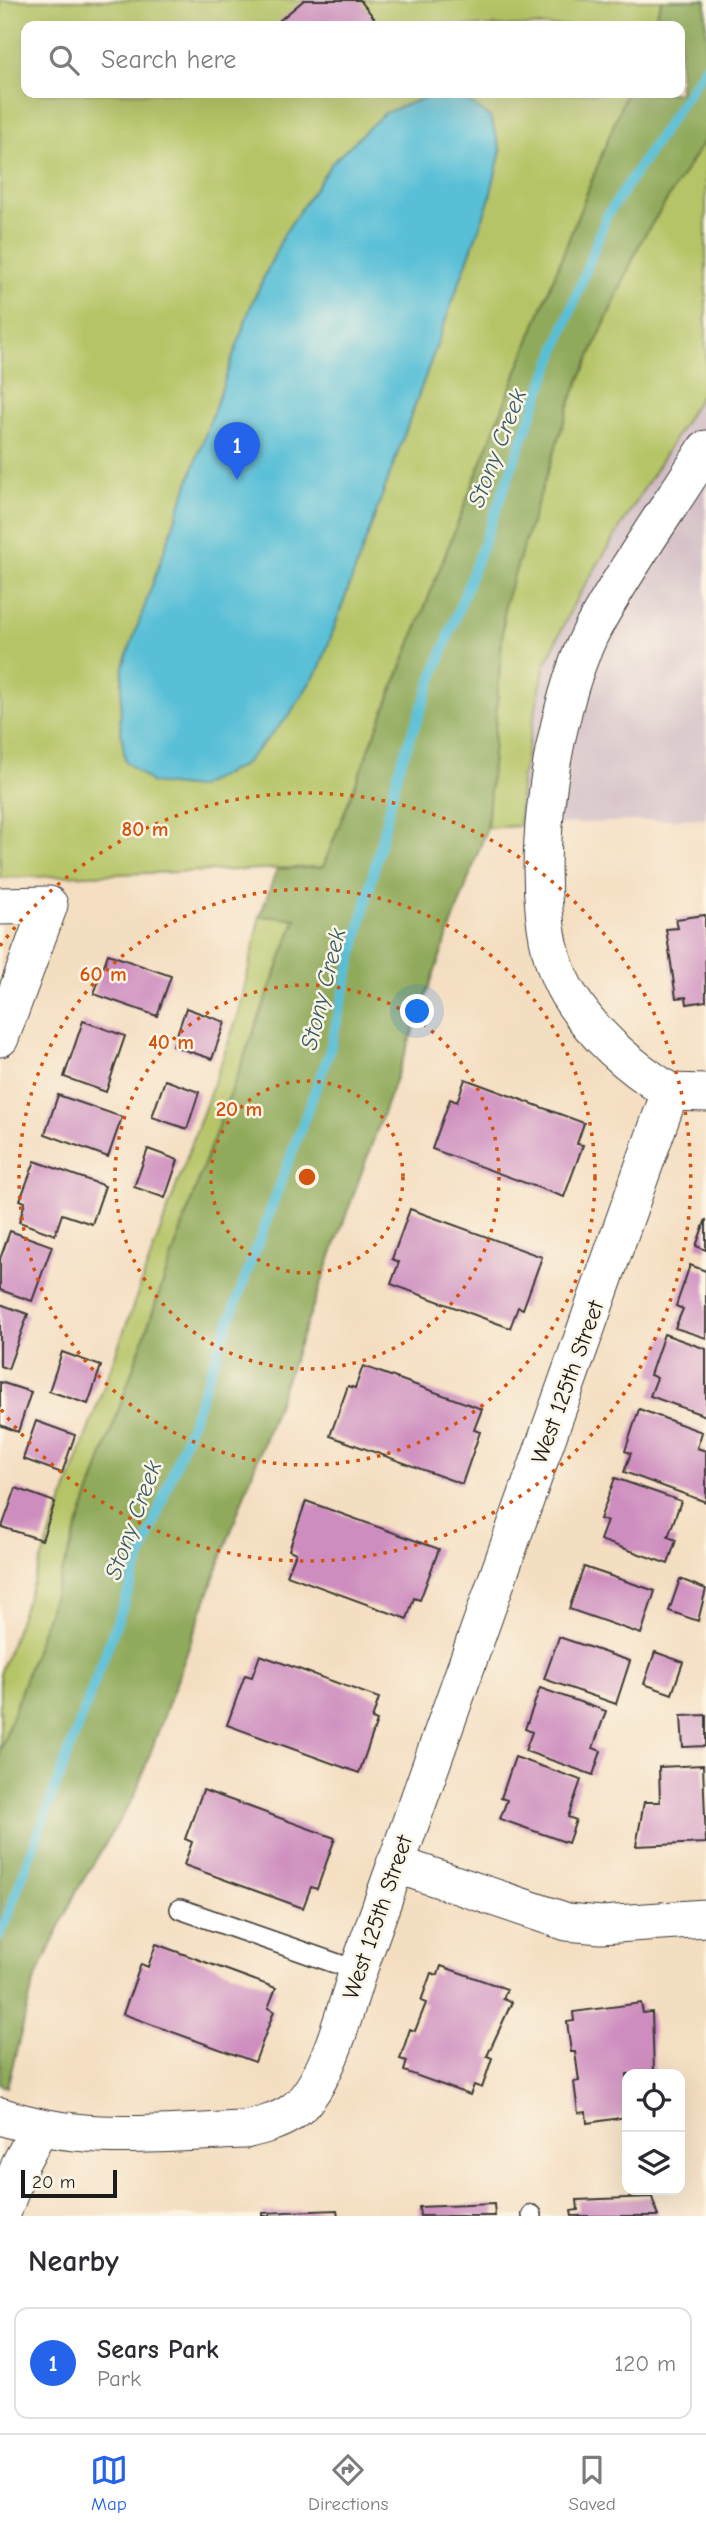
<!DOCTYPE html>
<style>
body{margin:0;font-family:"Comic Neue",sans-serif;background:#f2f2f3;color:#2b2b33}
.controls{position:absolute;right:21px;bottom:21px;display:grid;overflow:hidden;border-radius:14px;box-shadow:0 7px 28px #0002}
.controls button{width:63px;height:63px;display:grid;place-items:center;padding:0;border:0;border-bottom:2px solid #e1e1e2;background:#fff;color:#2b2b33;font:35px sans-serif}
.scale{position:absolute;left:21px;bottom:18px;width:96px;box-sizing:border-box;padding-left:7px;border:4px solid #1c1c1c;border-top:0;font-size:19px;line-height:24px;white-space:nowrap;color:#1c1c1c;-webkit-text-stroke:5px #fcf5e5;paint-order:stroke}
.you{position:absolute;left:418px;top:1012px;width:24px;height:24px;margin:-18px;border:5px solid #fff;border-radius:50%;background:#1a73e8;box-shadow:0 0 0 10px #1a73e833}
.badge{display:grid;place-items:center;width:46px;height:46px;border-radius:50%;background:#2563eb;color:#fff;font-size:23px;font-weight:700}
.pin{position:absolute;translate:-50% -58px;filter:drop-shadow(0 2px 4px #0008)}
.pin::after{content:'';position:absolute;top:37px;width:24px;height:21px;background:inherit;clip-path:polygon(0 0,100% 0,50% 100%)}
.list{margin:0;padding:0;list-style:none}
h2{display:flex;justify-content:space-between;align-items:center;height:91px;margin:0;padding:0 28px;font-size:30px}
h2 small{font-size:23px;font-weight:400;color:#7c7c81}
.list li{display:grid;grid-template-columns:46px 1fr auto;gap:21px;align-items:center;box-sizing:border-box;height:112px;margin:0 14px 14px;padding:0 14px;border:2px solid #e1e1e2;border-radius:14px}
.list b{display:block;font-size:26px;white-space:nowrap}
.list p{margin:0;font-size:23px;white-space:nowrap;color:#7c7c81}
.list em{font-size:23px;font-style:normal;color:#7c7c81}
.icon{flex:none;width:38px;height:38px;fill:none;stroke:currentColor;stroke-width:2;stroke-linecap:round;stroke-linejoin:round}
.map{position:relative;flex:none;width:706px;height:2216px;overflow:hidden}
.search{position:absolute;background:#fff;box-shadow:0 7px 28px #0002;left:21px;right:21px;top:21px;height:77px;display:flex;align-items:center;gap:18px;box-sizing:border-box;padding:0 24px;border-radius:14px;color:#7c7c81;font-size:26px}
.sheet{height:217px;background:#fff}
nav{display:flex;justify-content:space-around;align-items:center;box-sizing:border-box;height:98px;border-top:2px solid #e1e1e2;background:#fff;font-size:19px;color:#7c7c81}
nav a{display:grid;justify-items:center;gap:4px}
nav .on{color:#2563eb}
.map>svg:first-child{display:block}
</style>
<div class="map">
<svg width="706" height="2216" viewBox="0 0 706 2216">
<rect width="100%" height="100%" fill="#fcf5e5"/>
<filter id="ink" filterUnits="userSpaceOnUse"><feTurbulence type="fractalNoise" baseFrequency=".0143" numOctaves="2"/><feDisplacementMap in="SourceGraphic" scale="14" xChannelSelector="R" yChannelSelector="G"/><feConvolveMatrix kernelMatrix="1 2 1 2 8 2 1 2 1" color-interpolation-filters="sRGB"/></filter>
<filter id="wash" filterUnits="userSpaceOnUse"><feTurbulence type="fractalNoise" baseFrequency=".00686" numOctaves="4" result="noise"/><feDisplacementMap in="SourceGraphic" scale="28" xChannelSelector="R" yChannelSelector="G"/><feGaussianBlur stdDeviation="1.57" result="paint"/><feColorMatrix in="noise" values="0 0 0 0 0 0 0 0 0 0 0 0 0 0 0 0 0 1.4 0 .05"/><feComposite in="paint" operator="in"/></filter>
<g filter="url(#wash)">
<rect width="100%" height="100%" fill="#f4dec1"/>
<path fill="#d2bdc6" d="M706,387V818L519,826L521,780L545,665L573,605Z"/>
<path fill="#b5c466" stroke="#687041" stroke-width="2" d="M0,0H662L652,26H26V93H626L323,867L0,878Z
M706,138V387L573,605L545,665L521,780L519,826L487,828L505,603L531,517L572,397L641,241Z
M260,916L296,918L207,1156L0,1751V1674L239,1013Z"/>
<path fill="#90aa5b" stroke="#56633c" stroke-width="2" d="M662,0H706V138L641,241L572,397L505,603L487,828L135,1795L76,1892L34,1982L7,2087L0,2084V1751L207,1156L296,919L260,916L277,869L323,867L626,93H680V26H652Z"/>
<path fill="#59bfd7" stroke="#3a6e7a" stroke-width="2" d="M461,96L490,117L501,151L489,201L320,667L288,717L242,766L196,788L152,783L125,761L120,721L123,667L252,303L284,234L332,163L384,113L424,98Z"/>
<g fill="none" stroke-linecap="round" stroke-linejoin="round">
<path stroke="#59bfd7" stroke-width="10" d="M0,1936L329,1053L399,768L606,217L706,66"/>
</g>
<g id="blocks">
<path fill="#ce8dbf" d="M304,0H360L378,23L374,26H283L279,21Z
M705,915L706,1001L687,1004L686,997L676,998L666,929L678,928L676,919Z
M108,954L171,976L157,1016L94,994Z
M186,1008L225,1022L212,1059L173,1046Z
M83,1021L125,1036L106,1092L64,1077Z
M465,1079L584,1123L577,1144L583,1145L564,1197L432,1149L450,1099L457,1102Z
M165,1080L199,1092L187,1129L152,1117Z
M58,1095L122,1117L108,1157L45,1134Z
M148,1149L178,1160L165,1198L134,1187Z
M35,1161L105,1186L92,1224L62,1214L55,1235L19,1222L25,1202L20,1200Z
M410,1209L542,1257L523,1309L518,1307L510,1328L391,1284L399,1262L392,1259Z
M706,1219V1250L696,1246Z
M10,1231L52,1246L32,1301L0,1290V1259Z
M690,1265L706,1271V1338L675,1328L683,1309L676,1306Z
M0,1304L28,1314L8,1369L0,1366Z
M664,1334L706,1349V1416L650,1396L657,1378L650,1375Z
M62,1352L101,1366L88,1404L49,1391Z
M363,1366L482,1409L474,1430L480,1432L462,1484L330,1436L348,1386L355,1388Z
M0,1382L31,1392L18,1432L0,1425Z
M639,1409L702,1432L697,1448L706,1451V1502L624,1472L631,1453L625,1451Z
M36,1421L75,1435L62,1473L23,1459Z
M615,1478L681,1501L668,1537L676,1540L668,1564L600,1540L607,1521L600,1519Z
M16,1488L55,1502L42,1540L2,1527Z
M306,1501L439,1549L420,1600L414,1598L407,1619L287,1575L296,1553L289,1550Z
M584,1567L655,1591L641,1634L569,1609Z
M680,1579L706,1589L698,1621L669,1611Z
M559,1637L630,1661L616,1704L544,1679Z
M655,1652L683,1662L672,1694L644,1684Z
M260,1655L379,1698L372,1719L377,1721L359,1773L227,1725L245,1675L252,1677Z
M540,1688L606,1711L593,1748L601,1751L593,1775L525,1751L532,1732L525,1729Z
M706,1715V1746L683,1747L681,1716Z
M515,1757L581,1780L568,1817L576,1820L568,1843L500,1819L507,1800L501,1798Z
M703,1765L706,1843L636,1846L644,1802H660L659,1767Z
M203,1790L335,1838L317,1889L311,1887L303,1908L184,1865L192,1842L185,1839Z
M156,1944L276,1988L268,2008L274,2011L255,2062L123,2014L141,1964L148,1967Z
M441,1966L507,1989L503,1999L512,2002L487,2056L492,2058L482,2088L474,2085L470,2095L404,2071L407,2061L400,2059L410,2029L415,2031L426,2003L421,2001L431,1973L438,1975Z
M641,2003L643,2013L652,2012L654,2071H660V2074H627V2117L587,2123L586,2112L578,2113L574,2082L579,2081L575,2052H571L567,2022L574,2021L573,2012Z
M652,2197L658,2216H572L571,2211L578,2210L577,2200Z
M494,2204L495,2216H420L419,2207Z
M337,2210L338,2216H262V2213Z"/>
</g>
</g>
<g filter="url(#ink)">
<use href="#blocks" fill-opacity="0" stroke="#3c3935" stroke-width="2"/>
<g fill="none" stroke-linecap="round" stroke-linejoin="round">
<defs>
<path id="lane" d="M180,1909L358,1971
M532,2215V2216"/>
<path id="street" d="M0,906L49,905L0,1038
M670,1092C629,1066 594,1036 568,994C517,911 550,711 593,628C626,567 669,508 706,449
M670,1092L706,1093
M395,1864L567,1922L601,1925L706,1918
M0,2116C84,2144 158,2133 245,2130C261,2126 277,2122 291,2113C327,2089 344,2011 358,1971L670,1092
M1,2216L21,2162L39,2129"/>
</defs>
<use href="#lane" stroke="#3c3935" stroke-width="22"/>
<use href="#street" stroke="#3c3935" stroke-width="39"/>
<use href="#lane" stroke="#fff" stroke-width="19"/>
<use href="#street" stroke="#fff" stroke-width="37"/>
</g>
</g>
<g fill="none" stroke="#d4530e" stroke-width="3.5" stroke-dasharray="3.5 7">
<circle cx="307" cy="1177" r="96"/>
<circle cx="307" cy="1177" r="192"/>
<circle cx="307" cy="1177" r="288"/>
<path d="M0 946A384 384 0 1 1 0 1408"/>
</g>
<g text-anchor="middle" stroke-width="5" stroke-linejoin="round" paint-order="stroke">
<g font-size="23" fill="#1c1c1c" stroke="#fcf5e5">
<text transform="translate(567 1382) rotate(-70)" y="8">West 125th Street</text>
<text transform="translate(377 1917) rotate(-71)" y="8">West 125th Street</text>
</g>
<g font-size="24" font-style="italic" fill="#345d67" stroke="#fcf5e5">
<text transform="translate(497 448) rotate(-69)" y="8">Stony Creek</text>
<text transform="translate(323 989) rotate(-76)" y="8">Stony Creek</text>
<text transform="translate(133 1520) rotate(-70)" y="8">Stony Creek</text>
</g>
</g>
<circle cx="307" cy="1177" r="10" fill="#d4530e" stroke="#fcf5e5" stroke-width="3.5"/>
<g font-size="21" text-anchor="middle" font-weight="bold" fill="#d4530e" stroke="#fcf5e5" stroke-width="5" stroke-linejoin="round" paint-order="stroke">
<text x="145" y="836">80 m</text>
<text x="103" y="981">60 m</text>
<text x="171" y="1049">40 m</text>
<text x="239" y="1116">20 m</text>
</g>
</svg>
<div class="controls">
<button><svg class="icon" aria-label="locate" viewBox="0 0 24 24"><circle cx="12" cy="12" r="6"/><path d="M12 2v4M12 18v4M2 12h4M18 12h4"/></svg></button>
<button><svg class="icon" aria-label="layers" viewBox="0 0 24 24"><path d="M12 4l9 5-9 5-9-5zM3 14l9 5 9-5"/></svg></button>
</div>
<div class="scale">20 m</div>
<div class="you"></div>
<div class="pin badge" style="left:237px;top:480px">1</div>
<div class="search"><svg class="icon" aria-label="search" viewBox="0 0 24 24"><circle cx="10" cy="10" r="6"/><path d="M15 15l6 6"/></svg>Search here</div>
</div>
<section class="sheet">
<h2>Nearby<small></small></h2>
<ul class="list">
<li><span class="badge">1</span><div><b>Sears Park</b><p>Park</p></div><em>120 m</em></li>
</ul>
</section>
<nav>
<a class="on"><svg class="icon" aria-label="map" viewBox="0 0 24 24"><path d="M3 6l6-2 6 2 6-2v14l-6 2-6-2-6 2zM9 4v14M15 6v14"/></svg>Map</a>
<a><svg class="icon" aria-label="directions" viewBox="0 0 24 24"><path d="M12 3l9 9-9 9-9-9zM9 14v-3h6M13 9l2 2-2 2"/></svg>Directions</a>
<a><svg class="icon" aria-label="saved" viewBox="0 0 24 24"><path d="M7 4h10v16l-5-4-5 4z"/></svg>Saved</a>
</nav>
